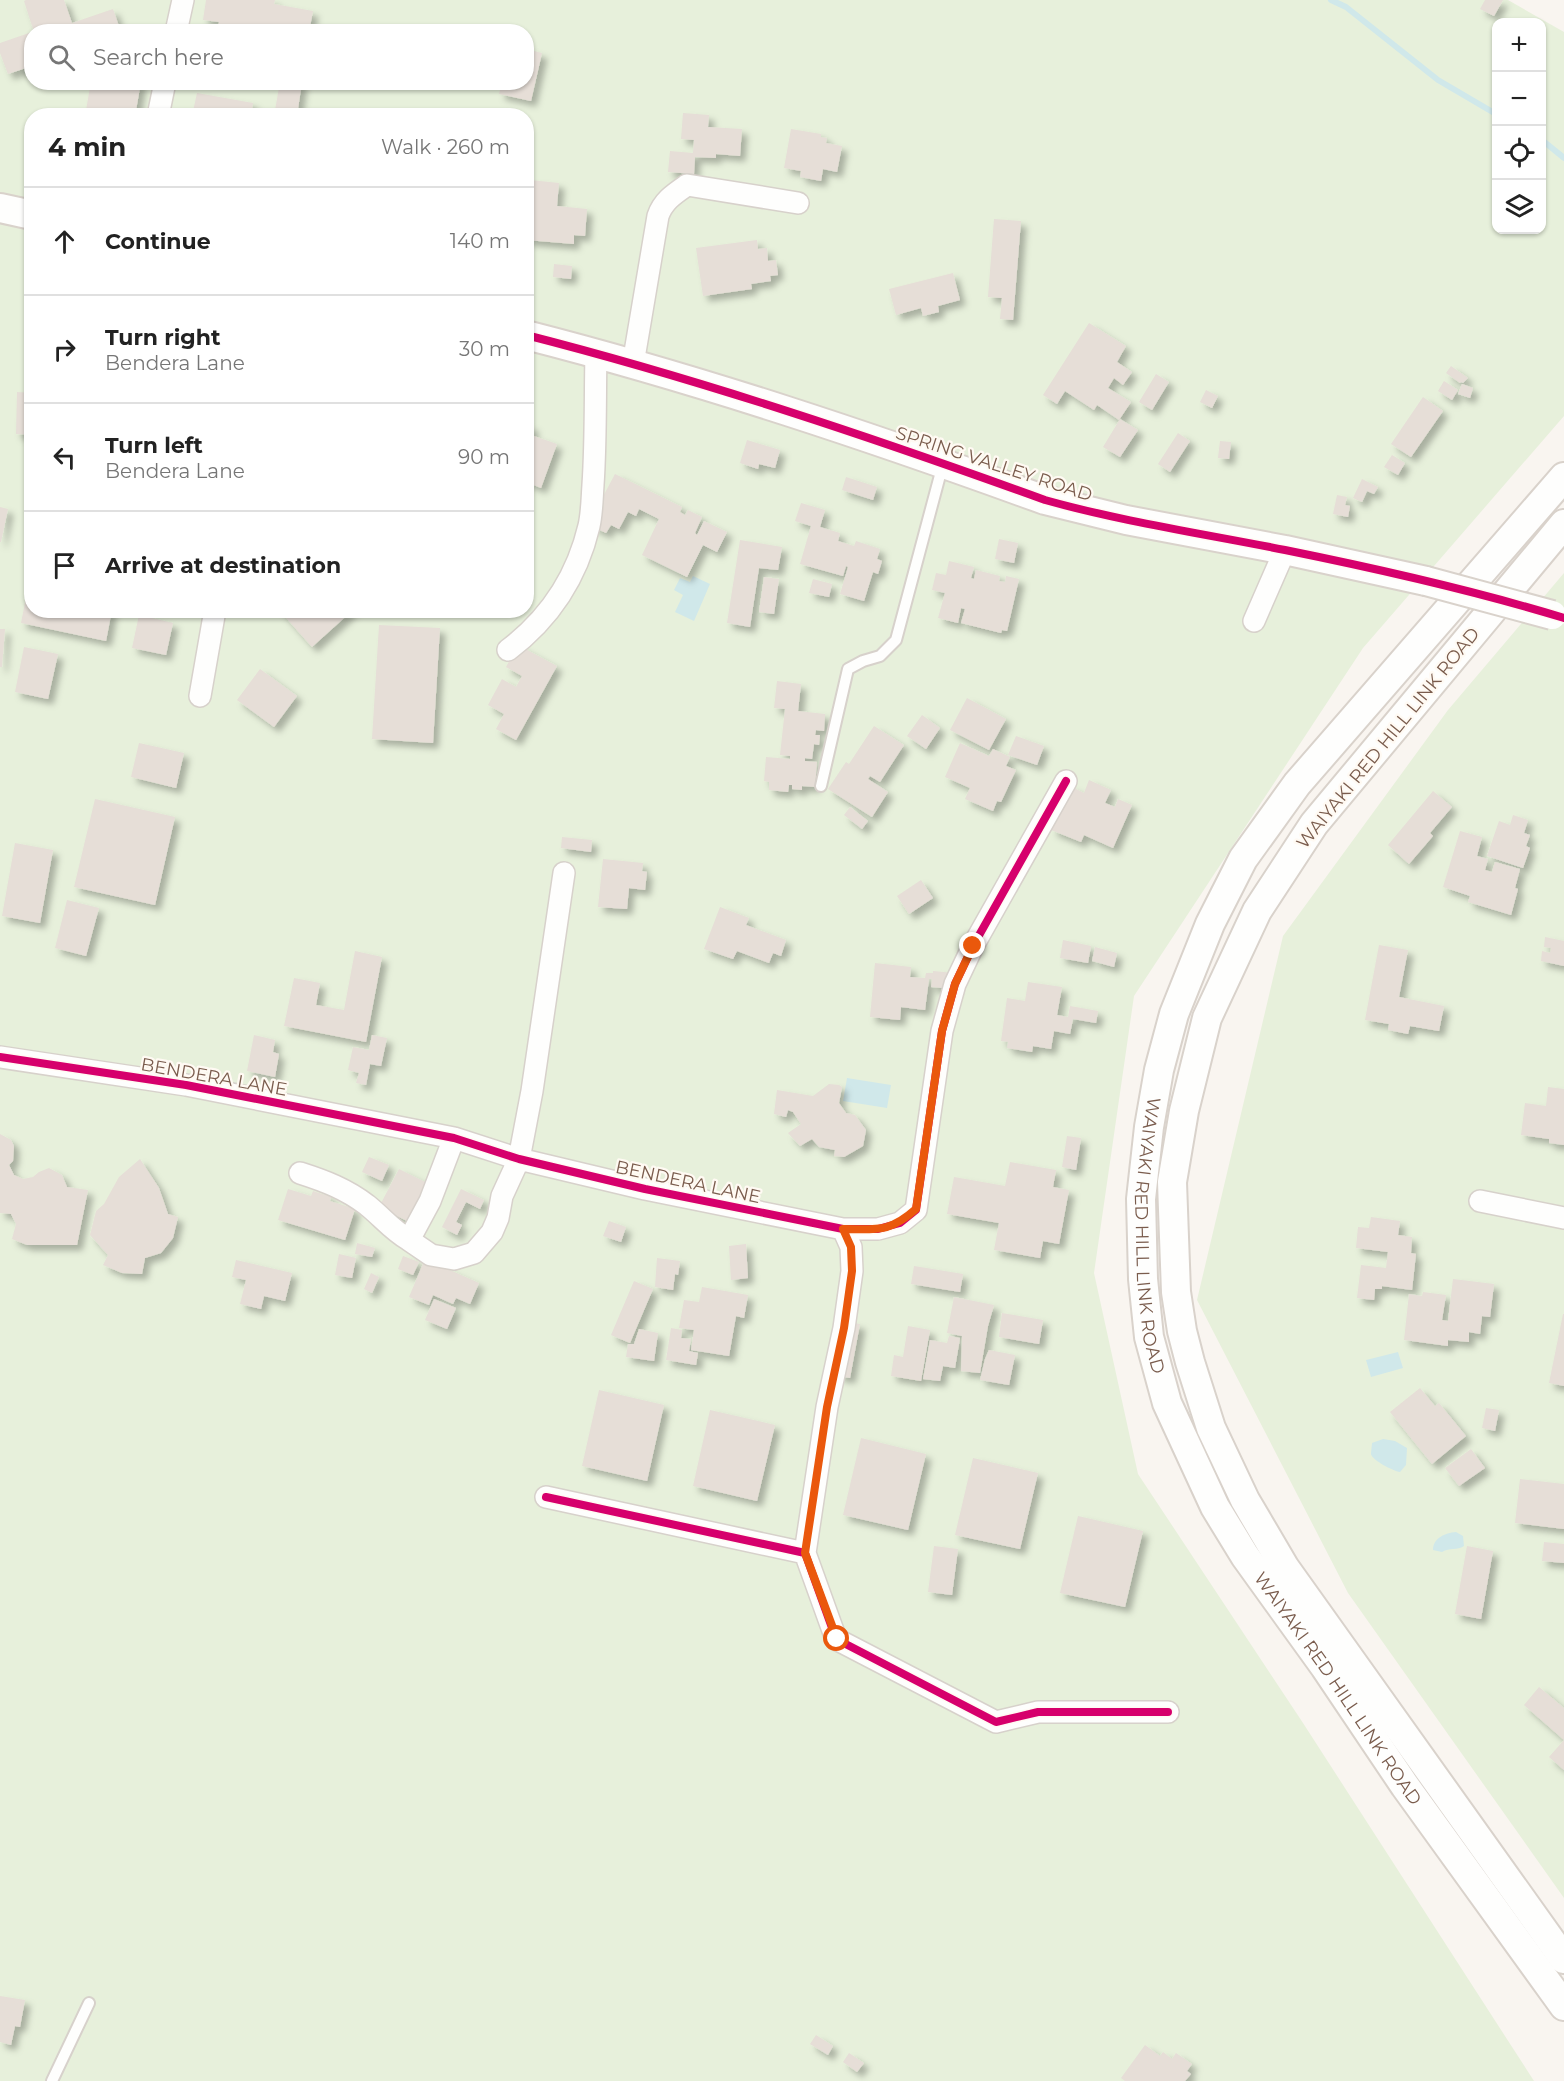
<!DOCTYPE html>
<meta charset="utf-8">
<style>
body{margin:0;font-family:Montserrat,sans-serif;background:#f6f6f6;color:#222}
.controls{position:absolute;right:18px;top:18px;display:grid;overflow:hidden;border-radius:12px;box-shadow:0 2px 4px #0004}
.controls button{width:54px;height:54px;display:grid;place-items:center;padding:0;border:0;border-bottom:2px solid #e0e0e0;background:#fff;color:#222;font:30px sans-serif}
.stop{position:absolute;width:18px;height:18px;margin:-14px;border:4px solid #ea580c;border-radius:50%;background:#fff}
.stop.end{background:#ea580c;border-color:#fff;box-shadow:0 2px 6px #0008}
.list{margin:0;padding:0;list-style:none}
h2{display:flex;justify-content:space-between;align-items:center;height:78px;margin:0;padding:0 24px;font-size:26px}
h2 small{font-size:20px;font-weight:400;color:#767676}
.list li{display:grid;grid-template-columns:39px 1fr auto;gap:18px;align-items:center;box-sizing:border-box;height:108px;padding:0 24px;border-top:2px solid #e0e0e0}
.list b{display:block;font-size:22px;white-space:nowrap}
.list p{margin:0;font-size:20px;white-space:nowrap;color:#767676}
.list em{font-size:20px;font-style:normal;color:#767676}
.icon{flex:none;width:33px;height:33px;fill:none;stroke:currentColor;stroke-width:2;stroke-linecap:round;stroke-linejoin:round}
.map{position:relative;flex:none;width:1564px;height:2081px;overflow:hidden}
.search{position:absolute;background:#fff;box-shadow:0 2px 4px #0004;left:24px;top:24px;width:510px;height:66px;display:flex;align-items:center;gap:15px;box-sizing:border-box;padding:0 21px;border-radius:24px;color:#767676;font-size:22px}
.panel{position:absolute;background:#fff;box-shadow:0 2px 4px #0004;left:24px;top:108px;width:510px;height:510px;border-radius:24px}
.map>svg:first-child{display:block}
</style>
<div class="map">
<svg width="1564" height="2081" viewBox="0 0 1564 2081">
<defs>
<filter id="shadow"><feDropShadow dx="5.5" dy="5.5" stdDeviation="3" flood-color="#0004"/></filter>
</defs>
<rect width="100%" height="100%" fill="#f9f5f0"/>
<path fill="#e7f0db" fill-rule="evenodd" d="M0,0H1508L1564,32V416L1363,648L1134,996L1094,1273L1138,1474L1303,1723L1534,2081H0ZM1496,22H1542V230H1496ZM32,32H526V82H32ZM32,116H526V610H32Z
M1564,573V1898L1348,1593L1197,1300L1283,936L1448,710Z"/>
<path fill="#d0e8ea" d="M693,576L710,584L694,621L675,612L683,595L674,590L680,578L690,582Z
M847,1078L891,1085L887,1108L843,1101Z
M1398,1352L1403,1368L1371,1377L1366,1360Z
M1383,1439L1395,1441L1407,1448L1406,1465L1400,1472C1393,1471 1372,1460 1371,1454C1371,1453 1372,1444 1372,1443Z
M1456,1532L1463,1536L1464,1546C1457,1551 1450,1547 1442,1552L1433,1550C1433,1538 1445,1533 1456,1532Z"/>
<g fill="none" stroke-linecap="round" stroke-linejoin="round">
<path stroke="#d0e8ea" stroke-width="6" d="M1331,0L1346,7L1438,80L1496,114
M1542,140L1564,158"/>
</g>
<path fill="#e6ded7" filter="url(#shadow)" d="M26,0H64L72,23L113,9L121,32H34L24,1Z
M206,0H275L274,4L313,11L309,32H217L219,22L203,20Z
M1485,0H1503L1494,16L1480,9Z
M32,32V66L8,74L0,53V43Z
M526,49L542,53L531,101L499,94L502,82H526Z
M91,82H141L135,116H85Z
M280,82H302L297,116H274Z
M197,93L253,103L251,116H192Z
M683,113L709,115L708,127L742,129L740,156L716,154V158L695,157L694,174L668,172L670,151L693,153L694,140L681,139Z
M791,129L821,134V137L827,138L826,143L842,146L837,172L823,169L821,181L800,177L801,171L784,168Z
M530,180L559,183L557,206L587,209L585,236L574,235V244L526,240V202H529Z
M994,219L1021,221L1013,320L1000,319L1002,298L988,297Z
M757,240L758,249L767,248L768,261L776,260L778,275L770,276L771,281L751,284L752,289L703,296L696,248Z
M554,264L572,266L571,279L553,277Z
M953,273L960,300L938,306L939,312L923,316L921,308L896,315L889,289Z
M1089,323L1126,346L1117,362L1132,372L1123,385L1114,378L1108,388L1131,402L1119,420L1097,405L1094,410L1065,391L1057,404L1043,395Z
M1451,366L1468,378L1463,383L1461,382L1460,383L1446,373Z
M1156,374L1169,382L1152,410L1139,402Z
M1444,381L1458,390L1452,400L1438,391Z
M1462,384L1473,388L1470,398L1458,394Z
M1206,390L1218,396L1212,408L1200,402Z
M17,392L32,393V435L16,434Z
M1423,397L1443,411L1411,457L1391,444Z
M1120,419L1138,430L1120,457L1103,447Z
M526,424L534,427L531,435L557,444L541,488L526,482Z
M1178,433L1190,441L1170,472L1158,464Z
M747,440L780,450L775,468L759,464L758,469L740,463Z
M1220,441L1231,442L1229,459L1218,458Z
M1392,455L1405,463L1398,475L1384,467Z
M615,474L682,507L680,512L685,515L688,510L702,517L695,533L697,535L704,521L727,532L717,552L703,545L687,577L642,555L659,519L639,509L636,516L628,512L619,529L611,525L606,533L591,526L604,506L599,504Z
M846,477L877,487L873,500L842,490Z
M1362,479L1378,487L1374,494L1367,491L1362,502L1353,498Z
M1337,495L1347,497L1345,505L1350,506L1348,517L1333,514Z
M801,503L825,510L820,527L840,533L838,541L854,546L856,541L880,549L877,559L882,561L878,574L873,572L864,601L840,594L848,567L846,566L843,576L800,564L811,526L795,521Z
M0,507L8,509L1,542H0Z
M999,539L1018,543L1014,563L995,559Z
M740,540L782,547L778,570L759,568L750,627L727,623Z
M949,561L974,567L971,578L974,579L976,570L1000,576L999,581L1005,582L1006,576L1019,579L1007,631L1002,630L1001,633L961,623L965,609L961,608L958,623L938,618L945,593L932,590L936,573L946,575Z
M30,577L32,610H112L106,641L21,623Z
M764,577L779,579L774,614L759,612Z
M813,579L832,584L829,597L809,593Z
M279,610H353L312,647Z
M139,615L173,623L166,655L132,648Z
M379,625L440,628L433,743L372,739Z
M0,629H5L2,667H0Z
M518,645L557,666L516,740L496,729L504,714L488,705L502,679L516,687L522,676L506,667Z
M24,647L58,654L48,699L15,692Z
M260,669L297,696L274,727L237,700Z
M777,681L801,684L798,711L825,714L824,731L816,730L815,735H820L819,745L814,744L812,759L805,758V761L817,762L815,787L802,786V790L792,789V785H789L788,792L769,790V782L764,781L766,757L790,759V756L780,755L785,709L774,708Z
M967,698L1006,719L989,750L950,730Z
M922,715L940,728L926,749L907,736Z
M874,726L904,745L880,782L870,776L868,779L888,792L872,817L828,789L846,762L849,764Z
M1016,736L1044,746L1037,765L1008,755Z
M139,743L184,753L176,788L131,777Z
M960,743L989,756L993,749L1010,757L1006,766L1016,770L1001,802L997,801L993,811L965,799L970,788L945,777Z
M1089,780L1111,790L1105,803L1115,807L1118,799L1132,805L1113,848L1084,835L1081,842L1051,830L1070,786L1084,793Z
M1433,791L1452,807L1430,833L1433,836L1409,864L1388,845Z
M95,799L175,817L155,905L74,887Z
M850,807L868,821L862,829L844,815Z
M1513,815L1528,820L1524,833L1530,835L1526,846L1530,848L1523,868L1487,856L1499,821L1510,825Z
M1460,831L1482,837L1477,856L1488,859L1485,870L1492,872L1495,862L1520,869L1515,888L1518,889L1511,915L1468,902L1470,896L1443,887Z
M562,837L592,840L591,852L561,848Z
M15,843L53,850L40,923L2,916Z
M603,859L643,863L642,871L647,872L645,890L629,888L627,909L598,907Z
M921,880L933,898L909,914L897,896Z
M67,900L99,908L86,956L55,948Z
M720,907L749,918L746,925L786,940L781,956L773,953L769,963L737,951L733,959L704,949Z
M1545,937L1564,941V966L1541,961L1542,951L1550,953L1551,948L1544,947Z
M1063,940L1091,946L1088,963L1060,958Z
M1379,945L1408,950L1399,997L1444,1006L1439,1031L1410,1026L1408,1034L1388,1030L1389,1024L1365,1020Z
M1095,947L1117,953L1114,967L1092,961Z
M355,951L382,957L366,1042L284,1026L294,978L320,983L316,1005L344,1010Z
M875,963L911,967L910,977L925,978L926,973H933V971L954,973L953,989L931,987L932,979H929L925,1010L901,1007L900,1020L870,1017Z
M1028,982L1062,987L1057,1015L1068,1017L1070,1006L1098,1011L1096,1023L1073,1019L1070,1034L1054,1031L1051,1049L1033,1046L1032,1052L1007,1048L1008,1042L1001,1041L1007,998L1025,1001Z
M254,1035L275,1040L273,1052L279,1054L275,1077L247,1071Z
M372,1035L387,1038L381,1066L370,1064L366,1085L356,1083L359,1073L348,1070L353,1047L369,1050Z
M829,1084L839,1085L842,1087L839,1103L846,1113L855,1115L866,1130L863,1146L844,1157L834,1156L835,1150L819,1147L812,1139L800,1146L788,1133L801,1124L793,1112L788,1110L786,1117L774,1114L777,1090L813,1096Z
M1548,1087L1564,1089V1145L1549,1143V1139L1521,1135L1525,1103L1546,1106Z
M0,1134L11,1140L14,1146L13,1161L9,1165L14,1175L23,1179L33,1177L39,1172L49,1168L62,1175L67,1187L88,1190L77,1245H27L12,1239L16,1224L11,1214L0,1213Z
M1067,1136L1081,1138L1076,1170L1062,1167Z
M369,1157L389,1165L382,1181L362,1172Z
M140,1159L159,1188L168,1214L178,1217L173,1238L161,1253L145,1258L142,1274L122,1273L103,1265L108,1255L90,1235L96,1211L104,1204L119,1177Z
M1010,1162L1056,1170L1053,1187L1069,1190L1059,1244L1043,1241L1040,1258L994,1250L999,1223L947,1214L954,1177L1005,1186Z
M399,1169L427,1183L407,1221L379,1207Z
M288,1189L311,1196L313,1191L331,1197L330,1201L355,1209L345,1240L278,1220Z
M461,1189L484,1200L480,1209L466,1202L456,1222L462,1225L457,1235L442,1227Z
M1371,1217L1400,1221L1398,1235L1412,1237L1411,1253L1416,1254L1412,1290L1382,1286V1289H1375L1374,1300L1357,1298L1361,1265L1386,1268L1388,1252L1356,1248L1358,1227L1369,1228Z
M609,1221L626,1227L621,1242L603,1236Z
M357,1243L375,1248L372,1257L355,1254Z
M746,1244L748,1278L731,1280L729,1246Z
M339,1254L356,1258L352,1278L335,1275Z
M403,1256L419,1262L413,1275L398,1269Z
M657,1258L680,1261L678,1275L675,1274L673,1290L655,1287Z
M425,1259L479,1283L470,1304L456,1298L453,1304L433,1295L429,1305L409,1297Z
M236,1260L292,1273L285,1301L264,1296L261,1309L240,1304L246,1280L232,1277Z
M914,1266L963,1274L960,1292L911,1284Z
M371,1273L379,1277L372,1293L364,1289Z
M1453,1279L1494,1284L1490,1317L1482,1316L1480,1334L1469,1332V1342L1448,1340V1346L1404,1340L1409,1294L1422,1296L1423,1292L1446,1295L1442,1320L1448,1321Z
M634,1281L653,1289L630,1343L611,1335Z
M702,1287L748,1295L744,1318L736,1316L729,1356L691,1350L694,1330L679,1328L684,1300L699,1302Z
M954,1297L994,1305L988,1326L980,1373L961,1371L962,1336L947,1333Z
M434,1299L456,1308L447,1329L425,1320Z
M1002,1313L1043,1320L1039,1344L999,1337Z
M1563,1314H1564V1386L1549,1383Z
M847,1322L860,1324L850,1378L837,1376Z
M908,1326L930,1330L921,1381L891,1376L894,1355L903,1357Z
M671,1328L682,1330L681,1338L691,1339L689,1351L698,1353L696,1365L666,1360Z
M639,1329L658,1333L654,1361L626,1357L628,1344H634Z
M949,1336L960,1338L955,1368L943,1366L940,1381L923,1379L930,1340L947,1343Z
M989,1350L1015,1355L1009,1385L980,1380L985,1359Z
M1420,1388L1435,1406L1439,1403L1466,1436L1432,1464L1390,1412Z
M599,1390L664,1405L647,1481L582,1466Z
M1486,1408L1499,1410L1495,1431L1482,1428Z
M710,1410L775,1425L757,1501L693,1486Z
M861,1438L926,1454L908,1530L843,1515Z
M1471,1449L1485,1468L1459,1486L1445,1468Z
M973,1458L1038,1473L1020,1549L955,1535Z
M1520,1479L1564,1484V1529L1515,1523Z
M1078,1516L1143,1531L1125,1607L1060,1593Z
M1544,1542L1564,1544V1563L1542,1561Z
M934,1546L958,1549L952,1595L928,1592Z
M1467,1546L1493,1551L1481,1619L1455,1614Z
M1539,1687L1564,1708V1740L1524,1705Z
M1564,1740V1770L1549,1757Z
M0,1996L25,2000L20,2027L15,2026L11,2045L0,2042Z
M816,2035L833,2046L828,2055L810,2044Z
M1145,2045L1160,2056L1163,2052L1172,2059L1176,2053L1192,2064L1187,2071L1191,2074L1185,2081H1125L1121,2078Z
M849,2053L864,2063L857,2072L843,2062Z"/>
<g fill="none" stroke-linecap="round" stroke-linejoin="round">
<defs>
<path id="lane" d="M821,786L848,669L863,661L880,656L896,640L943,464
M52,2081L89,2003"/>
<path id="street" d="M176,32L183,0
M158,116L165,82
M633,364L658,216C663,201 674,194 687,185L798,203
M1254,621L1285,550
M508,650C549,619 577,577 589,526C592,513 592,499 593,485C596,441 595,397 596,353
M200,696L215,610
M0,1057L186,1085L454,1138L519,1159L645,1189L843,1229H878L900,1223L916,1210L942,1031L955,984L973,946L1066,781
M300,1173C325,1181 346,1189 367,1205C382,1217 392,1230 409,1240L430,1201L454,1138
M1480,1201L1564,1218
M409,1240L431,1255L454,1259L474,1253L492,1232L498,1218L502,1196L519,1159L532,1091L564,873
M546,1497L805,1553L836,1639L996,1722L1038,1712H1168
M805,1553L827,1407L844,1328L852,1271L851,1247L843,1229"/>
<g id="secondary">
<path d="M0,208L32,215"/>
<path d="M526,335C702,380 874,438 1045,500L1126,520L1285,550L1426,581"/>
<path id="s1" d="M1564,477L1297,784L1243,859L1210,924L1174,1014L1159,1070L1149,1127L1141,1199L1143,1279L1149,1337L1167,1403L1215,1507L1245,1556L1325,1667L1405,1786L1564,2006"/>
<path d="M1564,524L1314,824L1257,911L1207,1018L1184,1111L1172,1182L1176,1292L1182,1331L1190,1362L1211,1428L1245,1500L1285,1568L1564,1959"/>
</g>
</defs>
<use href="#lane" stroke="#d7d1cb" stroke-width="14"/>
<use href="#street" stroke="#d7d1cb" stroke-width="24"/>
<use href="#secondary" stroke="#d9d2cb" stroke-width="32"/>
<use href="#lane" stroke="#fefefd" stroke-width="10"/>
<use href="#street" stroke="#fefefd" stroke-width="21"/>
<use href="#secondary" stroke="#fefefd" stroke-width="28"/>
<defs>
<path id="secondary-bridge" d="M1426,581L1552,615"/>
</defs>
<use href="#secondary-bridge" stroke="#d9d2cb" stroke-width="32" stroke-linecap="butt"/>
<use href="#secondary-bridge" stroke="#fefefd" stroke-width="28"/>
<defs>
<path id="cycleway" d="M526,335C702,380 874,438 1045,500C1124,522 1205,534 1285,550C1379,569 1473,590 1564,618
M0,1057L186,1085L454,1138L519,1159L645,1189L843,1229H878L900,1223L916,1210L942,1031L955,984L973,946L1066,781
M546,1497L805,1553L836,1639L996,1722L1038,1712H1168"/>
</defs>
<use href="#cycleway" stroke="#fffaf3" stroke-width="11"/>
<use href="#cycleway" stroke="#d6006c" stroke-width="8"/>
</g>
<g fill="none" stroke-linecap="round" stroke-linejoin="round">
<path stroke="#ea580c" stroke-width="8" d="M837,1639L805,1553L827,1407L844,1328L852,1271L851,1247L843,1229C877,1229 889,1233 916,1209L942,1031L955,984L973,946"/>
</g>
<g text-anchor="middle" stroke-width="4.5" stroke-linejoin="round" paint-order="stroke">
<g font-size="18" fill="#7a5c4d" stroke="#fffaf3">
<text transform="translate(994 464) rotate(18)" y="6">SPRING VALLEY ROAD</text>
<text transform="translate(1388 738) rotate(-51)" y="6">WAIYAKI RED HILL LINK ROAD</text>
<text transform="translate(214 1077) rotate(10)" y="6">BENDERA LANE</text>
<text transform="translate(688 1182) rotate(12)" y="6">BENDERA LANE</text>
<text dy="6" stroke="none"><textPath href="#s1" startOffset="894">WAIYAKI RED HILL LINK ROAD</textPath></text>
<text dy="6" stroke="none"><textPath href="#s1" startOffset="1398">WAIYAKI RED HILL LINK ROAD</textPath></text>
</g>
</g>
</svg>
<div class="controls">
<button>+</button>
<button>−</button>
<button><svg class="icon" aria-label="locate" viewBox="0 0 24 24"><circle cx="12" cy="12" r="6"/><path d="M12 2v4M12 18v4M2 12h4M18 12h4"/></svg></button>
<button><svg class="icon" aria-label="layers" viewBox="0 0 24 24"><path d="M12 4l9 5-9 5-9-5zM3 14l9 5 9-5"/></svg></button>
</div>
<div class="stop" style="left:837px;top:1639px"></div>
<div class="stop end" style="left:973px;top:946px"></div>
<div class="search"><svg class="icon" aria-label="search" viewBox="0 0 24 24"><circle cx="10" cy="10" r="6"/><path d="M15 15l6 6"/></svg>Search here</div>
<section class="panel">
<h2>4 min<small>Walk · 260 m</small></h2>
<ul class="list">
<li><svg class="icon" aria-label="ahead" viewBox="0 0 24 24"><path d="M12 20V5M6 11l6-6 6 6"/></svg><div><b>Continue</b></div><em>140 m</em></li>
<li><svg class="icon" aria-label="right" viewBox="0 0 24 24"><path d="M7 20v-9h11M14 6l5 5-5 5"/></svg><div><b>Turn right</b><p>Bendera Lane</p></div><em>30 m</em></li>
<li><svg class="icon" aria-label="left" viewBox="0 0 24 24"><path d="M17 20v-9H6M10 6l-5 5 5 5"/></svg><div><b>Turn left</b><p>Bendera Lane</p></div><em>90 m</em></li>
<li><svg class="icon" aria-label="arrive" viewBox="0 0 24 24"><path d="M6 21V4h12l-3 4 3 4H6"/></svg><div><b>Arrive at destination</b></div></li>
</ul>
</section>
</div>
